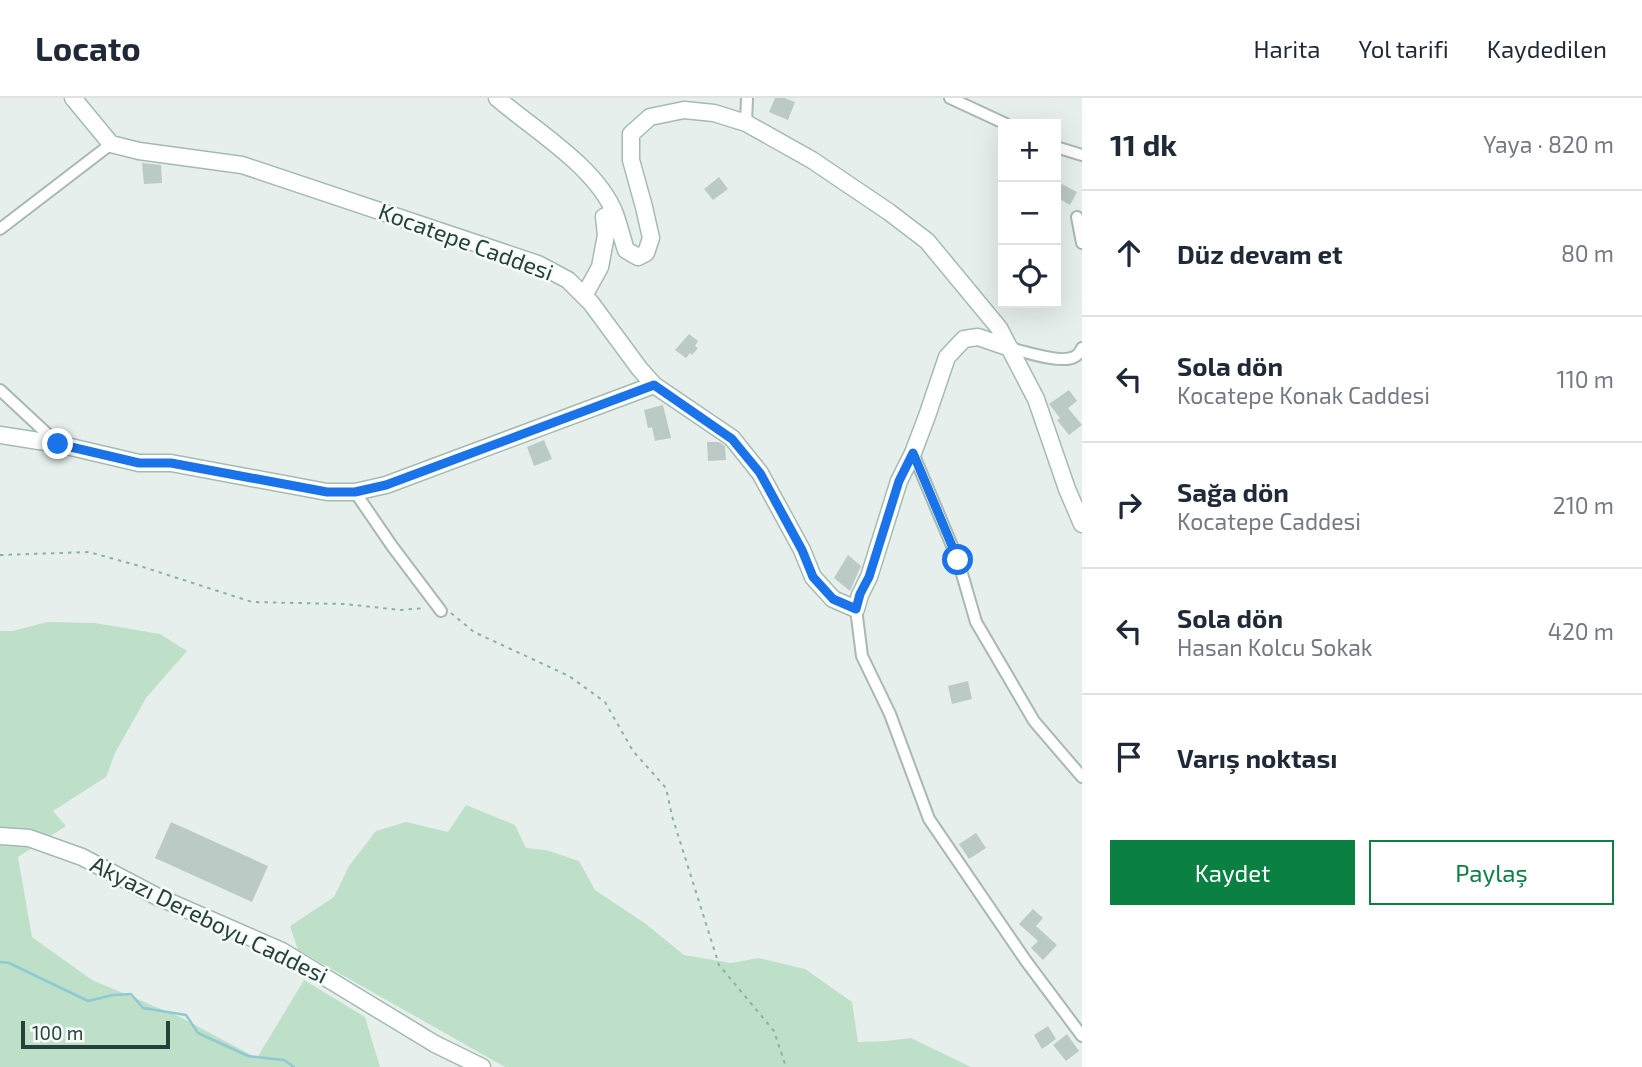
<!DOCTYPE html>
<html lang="tr">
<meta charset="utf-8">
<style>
body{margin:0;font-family:"Exo 2",sans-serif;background:#f6f6f7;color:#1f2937}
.controls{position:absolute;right:21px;top:21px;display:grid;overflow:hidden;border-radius:0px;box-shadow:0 7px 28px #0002}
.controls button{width:63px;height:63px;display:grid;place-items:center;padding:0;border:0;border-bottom:2px solid #e0e1e3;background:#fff;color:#1f2937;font:35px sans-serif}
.scale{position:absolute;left:21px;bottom:18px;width:149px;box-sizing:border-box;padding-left:7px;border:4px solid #24423a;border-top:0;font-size:19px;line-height:24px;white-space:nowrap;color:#24423a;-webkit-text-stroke:5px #f7fbf9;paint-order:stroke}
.stop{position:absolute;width:21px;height:21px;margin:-16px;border:5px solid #1a73e8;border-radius:50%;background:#fff}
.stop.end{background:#1a73e8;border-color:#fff;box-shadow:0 2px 7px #0008}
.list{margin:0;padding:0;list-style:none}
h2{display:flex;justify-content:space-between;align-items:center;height:91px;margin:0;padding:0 28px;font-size:30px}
h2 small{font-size:23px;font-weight:400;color:#747a83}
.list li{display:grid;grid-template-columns:46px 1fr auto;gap:21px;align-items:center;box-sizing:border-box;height:126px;padding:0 28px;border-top:2px solid #e0e1e3}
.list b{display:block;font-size:26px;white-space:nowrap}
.list p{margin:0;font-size:23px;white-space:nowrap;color:#747a83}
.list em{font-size:23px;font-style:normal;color:#747a83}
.actions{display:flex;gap:14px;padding:21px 28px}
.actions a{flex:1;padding:16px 0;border:2px solid #0b8043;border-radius:0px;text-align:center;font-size:24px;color:#0b8043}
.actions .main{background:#0b8043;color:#fff}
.icon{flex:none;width:38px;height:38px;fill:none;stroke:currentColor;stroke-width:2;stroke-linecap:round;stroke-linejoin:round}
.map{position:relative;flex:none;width:1082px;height:969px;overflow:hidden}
header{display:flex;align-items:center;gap:42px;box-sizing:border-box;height:98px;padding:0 35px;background:#fff;border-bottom:2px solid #e0e1e3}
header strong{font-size:33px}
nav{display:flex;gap:38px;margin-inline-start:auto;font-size:24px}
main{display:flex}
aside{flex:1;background:#fff}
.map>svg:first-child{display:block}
</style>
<header>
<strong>Locato</strong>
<nav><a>Harita</a><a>Yol tarifi</a><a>Kaydedilen</a></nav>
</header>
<main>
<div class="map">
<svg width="1082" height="969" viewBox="0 0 1082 969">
<rect width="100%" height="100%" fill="#e6efeb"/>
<path fill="#bfe0c8" d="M47,524L95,525L160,536L187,553L146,600L115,655L106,679L53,713L66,728L18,759L32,839L92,882L180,919L257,960L304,882L365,919L380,969H0V533H13Z
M466,707L515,727L526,750L546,752L579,763L595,792L646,826L684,857L731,865L759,860L805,871L852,904L858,944L886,943L911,940L971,969H505L298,852L290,828L334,799L349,768L376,733L406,724L448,734Z"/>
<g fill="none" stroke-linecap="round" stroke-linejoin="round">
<path stroke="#8ec9d4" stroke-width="2.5" d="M0,864L9,865L88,903L113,897L131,896L143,910L186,917L198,935L248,958L284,962L294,969"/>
</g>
<path fill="#bbcac4" d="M775,0H784L795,4L788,22L769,14Z
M142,65L161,67L162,85L144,86Z
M719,79L728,91L713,102L704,91Z
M1062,86L1077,94L1070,107L1056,99Z
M689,236L698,243L695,248L698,250L692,257L690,255L686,260L675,252Z
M1069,292L1077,303L1068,310L1082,327L1069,337L1057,322L1060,320L1049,306Z
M663,307L671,340L655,343L652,329L648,330L644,312Z
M544,342L552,361L534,368L527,349Z
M707,344H719L725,348L726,362L708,363Z
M848,457L861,468L850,493L834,480Z
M968,583L972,601L952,606L948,588Z
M171,724L268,768L252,804L155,760Z
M976,735L986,750L969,761L959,746Z
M1033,811L1043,820L1036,828L1057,847L1043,862L1031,850L1038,843L1019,826Z
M1048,928L1056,941L1042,951L1034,937Z
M1067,936L1079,953L1066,963L1053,947Z"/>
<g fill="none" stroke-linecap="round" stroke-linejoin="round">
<defs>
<path id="street" d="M950,0L1006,26
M746,25L747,0
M1056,49L1082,57
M1077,119L1082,145
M0,131L111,46
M1010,250C1025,254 1061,266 1074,259C1079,257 1080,254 1082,250
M0,292L57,345
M913,355L958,462L976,524L1034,623L1082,679
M355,394L392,448L441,513
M856,511L862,558L890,616L929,721L1026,863L1082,938"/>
<path id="secondary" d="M73,0L111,46L139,53L242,67L538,166L568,182L591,205L639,270L654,287L732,340L760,375L802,452L813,479L833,501L856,511L860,497L869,479L899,383L913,355L927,318L947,259L964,241L978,239L1010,250
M497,0C534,32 597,69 615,116C619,127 622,140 626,152L638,159L646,155L651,140L644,109L631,62V36L650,19L684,12L714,15L746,25L812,62L889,114L927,143L999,230L1036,301L1067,391L1082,426
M584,198L600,169L606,137L604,119L614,114
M0,337L58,346L139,365H171L327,394H355L386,387L654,287
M0,738L29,740L82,759L156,798L282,853L435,946L482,969"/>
</defs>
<use href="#street" stroke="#a8b8b2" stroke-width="14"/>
<use href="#secondary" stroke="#a4bbb3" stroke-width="19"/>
<path stroke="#86b3a5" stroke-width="2" stroke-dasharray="3.5 5" stroke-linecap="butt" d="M0,457L89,454L143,469L252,504L344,506L401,512L425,510
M451,515L474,534L569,578L605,604L633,653L666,690L672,718L719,867L774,933L786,969"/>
<use href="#street" stroke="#fff" stroke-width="10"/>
<use href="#secondary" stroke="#fff" stroke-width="16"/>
</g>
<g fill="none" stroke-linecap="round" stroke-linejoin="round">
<path stroke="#1a73e8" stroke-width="9" d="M58,346L139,365H171L327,394H355L386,387L654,287L732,341L760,375L802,452L813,479L833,501L856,511L860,496L869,479L899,383L913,355L958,462"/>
</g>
<g text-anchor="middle" stroke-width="5" stroke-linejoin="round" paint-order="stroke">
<g font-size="23" fill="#24423a" stroke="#f7fbf9">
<text transform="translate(466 144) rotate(20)" y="8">Kocatepe Caddesi</text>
<text transform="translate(209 822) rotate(26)" y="8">Akyazı Dereboyu Caddesi</text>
</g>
</g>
</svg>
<div class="controls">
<button>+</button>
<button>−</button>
<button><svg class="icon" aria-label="locate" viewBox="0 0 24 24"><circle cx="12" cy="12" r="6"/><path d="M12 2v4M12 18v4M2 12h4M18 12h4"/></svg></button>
</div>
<div class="scale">100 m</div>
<div class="stop" style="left:958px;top:462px"></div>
<div class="stop end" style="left:58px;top:346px"></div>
</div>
<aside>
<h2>11 dk<small>Yaya · 820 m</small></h2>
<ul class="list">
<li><svg class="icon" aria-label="ahead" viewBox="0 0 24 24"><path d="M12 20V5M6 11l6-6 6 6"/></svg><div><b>Düz devam et</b></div><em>80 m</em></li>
<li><svg class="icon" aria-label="left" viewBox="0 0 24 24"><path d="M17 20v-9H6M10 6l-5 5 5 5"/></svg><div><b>Sola dön</b><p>Kocatepe Konak Caddesi</p></div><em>110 m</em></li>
<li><svg class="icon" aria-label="right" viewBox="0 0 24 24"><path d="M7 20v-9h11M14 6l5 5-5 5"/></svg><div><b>Sağa dön</b><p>Kocatepe Caddesi</p></div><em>210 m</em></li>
<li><svg class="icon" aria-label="left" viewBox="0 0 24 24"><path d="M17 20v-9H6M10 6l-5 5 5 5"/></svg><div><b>Sola dön</b><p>Hasan Kolcu Sokak</p></div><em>420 m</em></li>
<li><svg class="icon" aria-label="arrive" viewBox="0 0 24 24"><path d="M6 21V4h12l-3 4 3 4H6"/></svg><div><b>Varış noktası</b></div></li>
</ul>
<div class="actions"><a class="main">Kaydet</a><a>Paylaş</a></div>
</aside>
</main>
